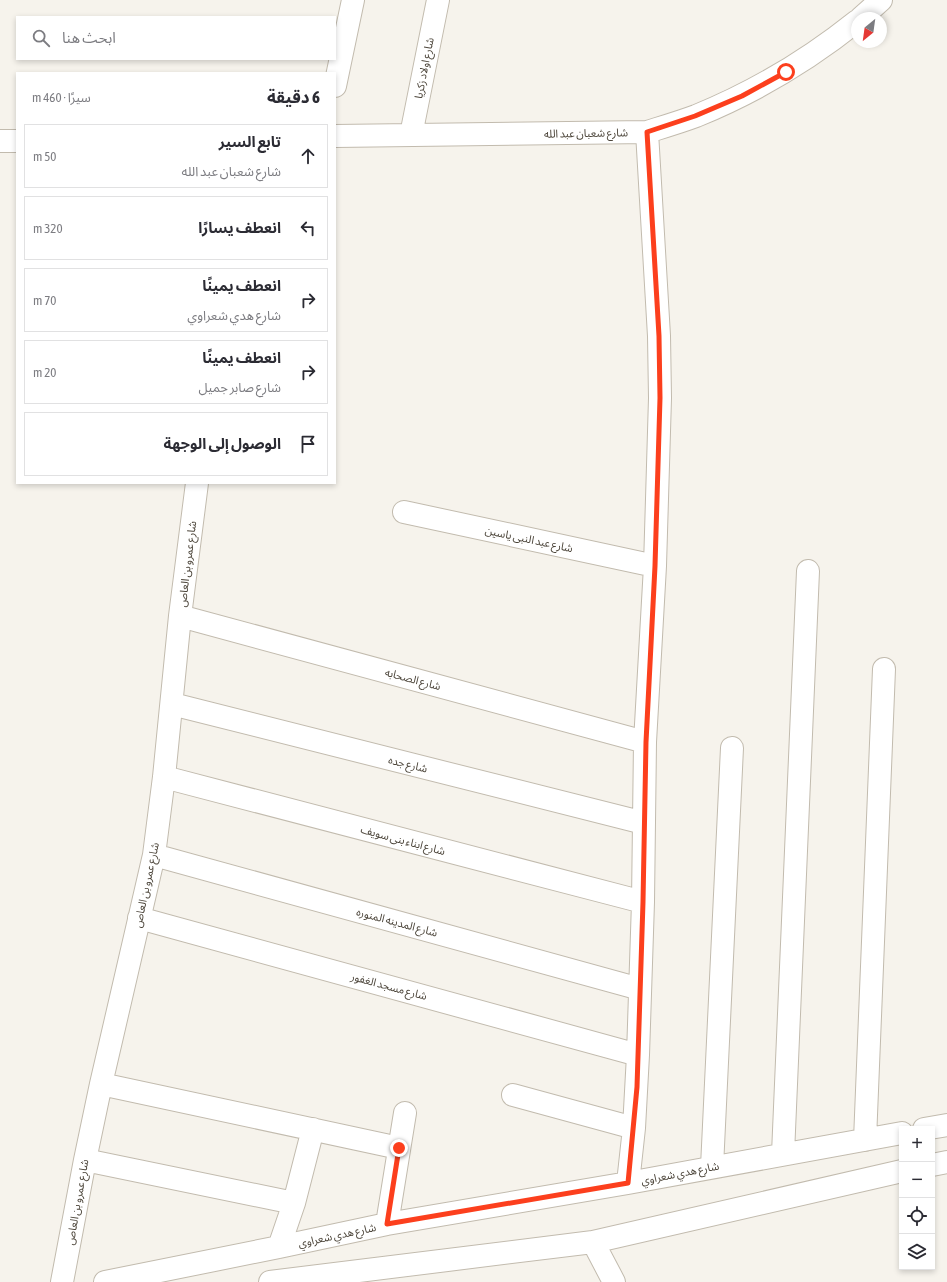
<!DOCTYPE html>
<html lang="ar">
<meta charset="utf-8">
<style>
body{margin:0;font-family:"Asap Condensed","Noto Sans Arabic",sans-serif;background:#f7f7f7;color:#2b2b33;direction:rtl}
.controls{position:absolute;right:12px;bottom:12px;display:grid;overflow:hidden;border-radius:0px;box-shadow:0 2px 6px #0003}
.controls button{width:36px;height:36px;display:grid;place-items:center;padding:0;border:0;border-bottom:1px solid #e1e1e2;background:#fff;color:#2b2b33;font:20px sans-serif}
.compass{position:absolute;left:851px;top:12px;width:36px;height:36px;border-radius:50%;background:#fff;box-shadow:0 2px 6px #0003;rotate:209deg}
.stop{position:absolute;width:12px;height:12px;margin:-9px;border:3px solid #fc3f1d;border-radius:50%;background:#fff}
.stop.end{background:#fc3f1d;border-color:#fff;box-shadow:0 1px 4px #0008}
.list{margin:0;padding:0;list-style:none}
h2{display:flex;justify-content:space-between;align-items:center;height:52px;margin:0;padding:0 16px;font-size:17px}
h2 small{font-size:13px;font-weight:400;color:#7c7c81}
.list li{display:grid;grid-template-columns:26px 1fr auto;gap:12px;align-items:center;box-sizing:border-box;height:64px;margin:0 8px 8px;padding:0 8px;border:1px solid #e1e1e2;border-radius:0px}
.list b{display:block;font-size:15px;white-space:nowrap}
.list p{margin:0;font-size:13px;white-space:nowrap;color:#7c7c81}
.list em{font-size:13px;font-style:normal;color:#7c7c81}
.icon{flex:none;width:22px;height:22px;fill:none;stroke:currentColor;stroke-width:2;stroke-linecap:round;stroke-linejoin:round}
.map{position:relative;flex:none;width:947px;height:1282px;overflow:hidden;direction:ltr}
.search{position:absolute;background:#fff;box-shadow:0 2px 6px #0003;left:16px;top:16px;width:320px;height:44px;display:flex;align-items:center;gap:10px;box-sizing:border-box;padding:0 14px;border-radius:0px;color:#7c7c81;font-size:15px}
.panel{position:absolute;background:#fff;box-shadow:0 2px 6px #0003;left:16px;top:72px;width:320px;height:412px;border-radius:0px;direction:rtl}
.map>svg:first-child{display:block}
</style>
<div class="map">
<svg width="947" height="1282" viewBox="0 0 947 1282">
<rect width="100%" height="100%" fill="#f6f3ec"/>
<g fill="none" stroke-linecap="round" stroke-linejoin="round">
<defs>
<path id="minor" d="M861,18L881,0
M335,86L353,0
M411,135L438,0
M335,136L647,132C663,127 680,122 696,116C755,92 807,61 857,21
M0,141H17
M404,512L655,566
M180,616L645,742
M172,704L644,823
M164,777L643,902
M154,855L640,989
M139,918L638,1055
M101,1084L399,1148
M513,1095L634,1128
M924,1129L947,1125
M865,1140L884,669
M783,1154L808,571
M85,1160L294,1203
M932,1165L947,1162
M712,1167L732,748
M628,1183L634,1128L638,1055L643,902L645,742L655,566L660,398L659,336L647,132
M387,1224L405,1113
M593,1242L614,1282
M279,1247L294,1203L313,1129
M62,1282L85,1160L101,1084L154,855L164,777L180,616L197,483
M105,1282L279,1247L387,1224L628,1183L902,1133
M270,1282L593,1242L902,1171"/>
</defs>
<use href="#minor" stroke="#c2bbae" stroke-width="24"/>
<use href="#minor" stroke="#fff" stroke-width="22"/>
</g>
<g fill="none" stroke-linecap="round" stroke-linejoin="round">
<path stroke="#fc3f1d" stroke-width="5" d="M399,1148L387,1224L628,1183L637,1087L643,902L646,742L655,566L660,398L659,336L647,132L695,116L742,96L786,72"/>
</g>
<g text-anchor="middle" stroke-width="3" stroke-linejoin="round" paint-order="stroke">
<g font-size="11" fill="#4b4439" stroke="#fff">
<text transform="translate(424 68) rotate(-79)" y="4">شارع اولاد زكريا</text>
<text transform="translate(586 133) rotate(-1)" y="4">شارع شعبان عبد الله</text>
<text transform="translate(529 539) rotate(12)" y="4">شارع عبد النبى ياسين</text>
<text transform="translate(187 564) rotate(-83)" y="4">شارع عمرو بن العاص</text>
<text transform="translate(413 679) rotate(15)" y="4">شارع الصحابه</text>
<text transform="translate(408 764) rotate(14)" y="4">شارع جده</text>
<text transform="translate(403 840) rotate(15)" y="4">شارع ابناء بنى سويف</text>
<text transform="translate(146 885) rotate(-78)" y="4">شارع عمرو بن العاص</text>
<text transform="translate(397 922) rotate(15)" y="4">شارع المدينه المنوره</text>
<text transform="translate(389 986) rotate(15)" y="4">شارع مسجد الغفور</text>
<text transform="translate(680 1173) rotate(-11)" y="4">شارع هدي شعراوي</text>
<text transform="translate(77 1202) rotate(-80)" y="4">شارع عمرو بن العاص</text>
<text transform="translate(337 1235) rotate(-12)" y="4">شارع هدي شعراوي</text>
</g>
</g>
</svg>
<div class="controls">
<button>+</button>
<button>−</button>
<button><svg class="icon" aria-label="locate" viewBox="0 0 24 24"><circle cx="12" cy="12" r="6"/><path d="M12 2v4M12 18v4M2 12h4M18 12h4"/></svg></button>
<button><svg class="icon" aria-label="layers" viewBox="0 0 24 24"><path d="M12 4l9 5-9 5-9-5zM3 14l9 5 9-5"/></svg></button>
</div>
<svg class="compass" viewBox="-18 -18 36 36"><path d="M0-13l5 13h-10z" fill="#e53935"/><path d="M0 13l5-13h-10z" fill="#7c7c81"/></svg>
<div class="stop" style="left:786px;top:72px"></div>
<div class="stop end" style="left:399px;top:1148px"></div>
<div class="search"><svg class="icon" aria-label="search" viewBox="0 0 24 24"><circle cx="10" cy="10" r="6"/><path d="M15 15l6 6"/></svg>ابحث هنا</div>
<section class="panel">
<h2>6 دقيقة<small>سيرًا · 460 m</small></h2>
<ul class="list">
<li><svg class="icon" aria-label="ahead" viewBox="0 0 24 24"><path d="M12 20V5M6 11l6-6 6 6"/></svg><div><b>تابع السير</b><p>شارع شعبان عبد الله</p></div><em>50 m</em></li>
<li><svg class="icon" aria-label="left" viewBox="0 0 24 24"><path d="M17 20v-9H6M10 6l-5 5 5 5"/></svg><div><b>انعطف يسارًا</b></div><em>320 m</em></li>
<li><svg class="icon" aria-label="right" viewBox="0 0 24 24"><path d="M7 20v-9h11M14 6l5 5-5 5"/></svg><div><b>انعطف يمينًا</b><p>شارع هدي شعراوي</p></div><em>70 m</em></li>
<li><svg class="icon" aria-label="right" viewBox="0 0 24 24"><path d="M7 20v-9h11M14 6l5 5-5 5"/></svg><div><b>انعطف يمينًا</b><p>شارع صابر جميل</p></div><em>20 m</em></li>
<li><svg class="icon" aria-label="arrive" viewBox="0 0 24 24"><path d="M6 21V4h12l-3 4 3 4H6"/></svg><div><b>الوصول إلى الوجهة</b></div></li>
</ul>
</section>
</div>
